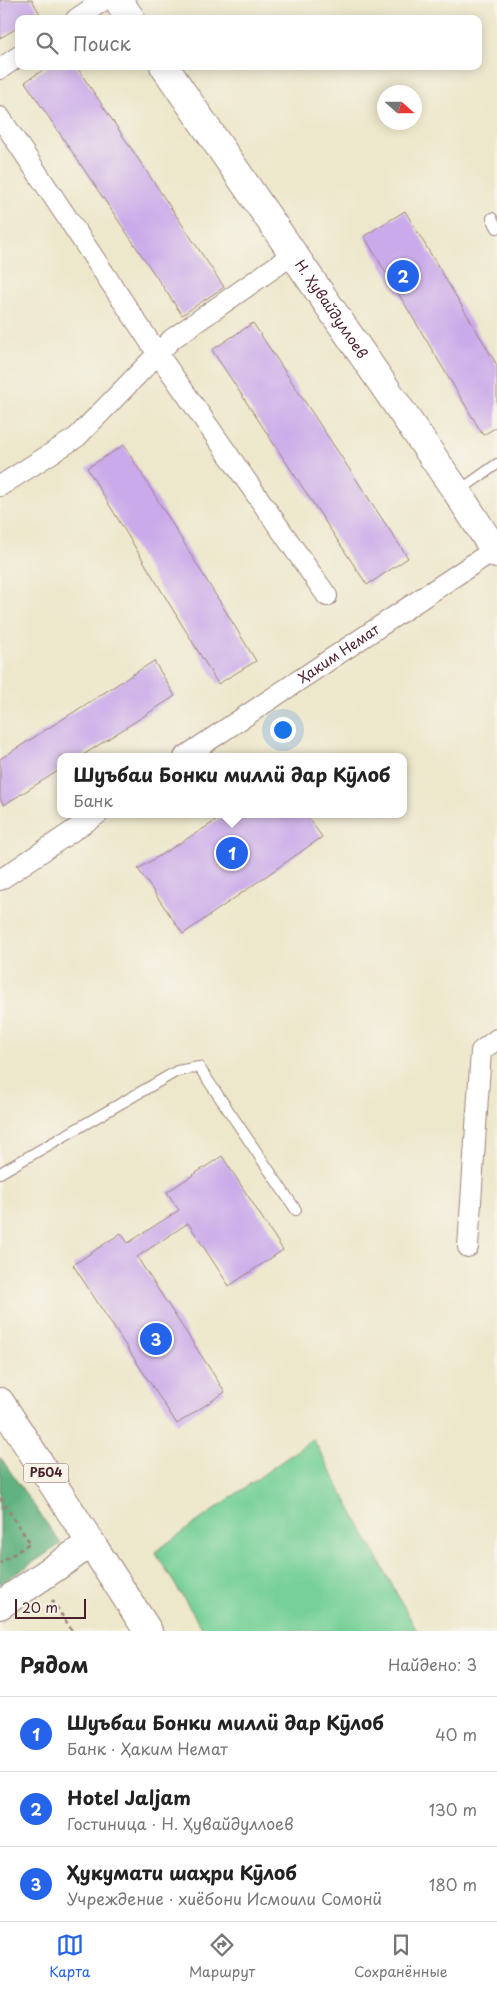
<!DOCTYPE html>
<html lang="ru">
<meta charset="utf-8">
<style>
body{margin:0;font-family:"Playpen Sans",sans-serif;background:#f2f2f2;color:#222}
.compass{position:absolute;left:377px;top:85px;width:45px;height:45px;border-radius:50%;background:#fff;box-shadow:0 2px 12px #0003;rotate:111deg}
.scale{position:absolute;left:15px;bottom:12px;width:71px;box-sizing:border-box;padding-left:5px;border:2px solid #4a1f2b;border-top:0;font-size:14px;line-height:18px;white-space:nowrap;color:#4a1f2b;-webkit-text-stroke:4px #f7f3e8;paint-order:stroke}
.you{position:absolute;left:282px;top:729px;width:18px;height:18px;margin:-12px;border:4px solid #fff;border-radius:50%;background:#1a73e8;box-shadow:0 0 0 8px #1a73e833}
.badge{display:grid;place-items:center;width:32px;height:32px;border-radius:50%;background:#2563eb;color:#fff;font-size:16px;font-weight:700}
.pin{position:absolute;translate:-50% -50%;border:2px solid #fff;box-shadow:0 1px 5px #0006}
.popup{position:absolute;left:57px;top:753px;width:350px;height:65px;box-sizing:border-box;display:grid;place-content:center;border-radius:10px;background:#fff;filter:drop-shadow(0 1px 4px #0005);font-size:16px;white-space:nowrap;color:#767676}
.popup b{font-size:19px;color:#222}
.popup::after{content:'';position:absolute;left:50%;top:100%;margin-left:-10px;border:10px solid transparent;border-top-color:#fff}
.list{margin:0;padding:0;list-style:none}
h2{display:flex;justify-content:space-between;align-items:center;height:65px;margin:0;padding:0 20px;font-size:21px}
h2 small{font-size:16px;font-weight:400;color:#767676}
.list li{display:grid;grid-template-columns:32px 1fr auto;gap:15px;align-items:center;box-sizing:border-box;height:75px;padding:0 20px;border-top:1px solid #e0e0e0}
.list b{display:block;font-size:19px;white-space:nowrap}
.list p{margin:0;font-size:16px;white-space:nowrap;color:#767676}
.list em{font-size:16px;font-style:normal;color:#767676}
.icon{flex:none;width:28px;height:28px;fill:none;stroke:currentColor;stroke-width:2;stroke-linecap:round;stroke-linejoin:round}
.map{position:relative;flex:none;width:497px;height:1631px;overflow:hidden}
.search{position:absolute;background:#fff;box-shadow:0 2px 12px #0003;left:15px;right:15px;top:15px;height:55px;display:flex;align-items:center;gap:12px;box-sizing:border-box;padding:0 18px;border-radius:10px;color:#767676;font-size:19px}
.sheet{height:290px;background:#fff}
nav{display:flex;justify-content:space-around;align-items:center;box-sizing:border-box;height:70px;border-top:1px solid #e0e0e0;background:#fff;font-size:14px;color:#767676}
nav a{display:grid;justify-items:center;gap:2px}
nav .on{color:#2563eb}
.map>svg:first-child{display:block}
</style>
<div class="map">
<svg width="497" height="1631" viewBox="0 0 497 1631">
<rect width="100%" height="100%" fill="#f7f3e8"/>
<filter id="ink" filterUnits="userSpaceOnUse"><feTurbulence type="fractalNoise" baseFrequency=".02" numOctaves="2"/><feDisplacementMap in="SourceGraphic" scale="10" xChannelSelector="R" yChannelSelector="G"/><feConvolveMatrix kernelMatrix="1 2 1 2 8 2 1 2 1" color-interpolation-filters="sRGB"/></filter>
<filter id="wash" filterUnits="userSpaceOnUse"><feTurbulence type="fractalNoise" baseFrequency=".0096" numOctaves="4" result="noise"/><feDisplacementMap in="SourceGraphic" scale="20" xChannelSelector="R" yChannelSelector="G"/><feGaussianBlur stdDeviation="1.12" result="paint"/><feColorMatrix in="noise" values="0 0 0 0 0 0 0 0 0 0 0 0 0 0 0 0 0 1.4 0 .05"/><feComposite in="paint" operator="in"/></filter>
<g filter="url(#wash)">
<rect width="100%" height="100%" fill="#ede7cb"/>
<path fill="#76d097" stroke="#607861" d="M313,1439L417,1631H204L155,1552Z"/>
<path fill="#60b280" stroke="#556856" d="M0,1457L61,1544L0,1584Z"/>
<g id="blocks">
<path fill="#caaaea" d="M0,0H32L40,14L32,19H19V27L0,38Z
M49,66H76L224,287L182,315L25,82Z
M405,211L497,365V427L483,435L364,236Z
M253,323L408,558L367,585L212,350Z
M124,445L256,661L218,684L87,468Z
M154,661L175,696L80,757H61V769L4,805L0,799V759Z
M227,814H306L322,837L183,934L138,869Z
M222,1156L283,1250L229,1286L188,1223L137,1257L225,1392L177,1424L73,1265L121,1233L128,1243L179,1210L167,1192Z"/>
</g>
</g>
<g filter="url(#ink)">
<use href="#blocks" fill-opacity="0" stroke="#9c837b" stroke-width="1"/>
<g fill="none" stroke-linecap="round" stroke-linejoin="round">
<defs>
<path id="lane" d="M492,218L497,228
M459,491L497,464
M0,1173L177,1071L199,1067L296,1210"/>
<g id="street">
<path d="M76,19L104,0"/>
<path d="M0,69L19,56"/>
<path d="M0,117L158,354L327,596"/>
<path d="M0,486L77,437L172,339L292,255"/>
<path id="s1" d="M184,757L494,550"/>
<path d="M0,880L98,814"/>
<path d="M468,1247L481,1051L497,1039"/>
</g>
<g id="secondary">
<path d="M118,0L131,19"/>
<path id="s2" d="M164,66L457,492L497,554"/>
<path d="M91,1543L148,1631"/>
</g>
<path id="primary" d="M0,1402L91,1543L0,1605"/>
</defs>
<use href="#lane" stroke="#9c837b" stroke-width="12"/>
<use href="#street" stroke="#9c837b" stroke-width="22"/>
<use href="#secondary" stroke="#9c837b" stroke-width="30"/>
<use href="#primary" stroke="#9c837b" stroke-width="30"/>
<path stroke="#9c837b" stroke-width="3" stroke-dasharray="4 4" stroke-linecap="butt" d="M0,1498L30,1543L0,1563
M52,1600L72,1631"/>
<use href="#lane" stroke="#fff" stroke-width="10"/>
<use href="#street" stroke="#fff" stroke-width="20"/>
<use href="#secondary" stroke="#fff" stroke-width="28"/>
<use href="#primary" stroke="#fff" stroke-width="28"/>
</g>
</g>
<g text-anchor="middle" stroke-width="4" stroke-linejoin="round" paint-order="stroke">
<rect fill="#f7f3e8" stroke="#7e5f64" stroke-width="1" x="23.5" y="1463.5" width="45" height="19" rx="4"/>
<g font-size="12" font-weight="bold" fill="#4a1f2b">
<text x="46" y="1477">РБ04</text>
</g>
<g font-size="14" fill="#4a1f2b" stroke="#f7f3e8">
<text dy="5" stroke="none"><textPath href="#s2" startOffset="295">Н. Ҳувайдуллоев</textPath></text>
<text dy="5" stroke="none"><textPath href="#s1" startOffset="186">Ҳаким Немат</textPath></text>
</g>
</g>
</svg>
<svg class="compass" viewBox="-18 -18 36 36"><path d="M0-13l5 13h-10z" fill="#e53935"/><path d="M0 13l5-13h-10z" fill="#767676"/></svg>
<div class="scale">20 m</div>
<div class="you"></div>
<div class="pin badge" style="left:232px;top:853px">1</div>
<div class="popup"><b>Шуъбаи Бонки миллӣ дар Кӯлоб</b>Банк</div>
<div class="pin badge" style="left:403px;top:276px">2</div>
<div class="pin badge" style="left:156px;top:1339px">3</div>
<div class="search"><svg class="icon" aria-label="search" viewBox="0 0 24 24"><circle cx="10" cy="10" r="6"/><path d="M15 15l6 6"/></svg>Поиск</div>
</div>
<section class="sheet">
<h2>Рядом<small>Найдено: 3</small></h2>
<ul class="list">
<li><span class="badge">1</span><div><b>Шуъбаи Бонки миллӣ дар Кӯлоб</b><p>Банк · Ҳаким Немат</p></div><em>40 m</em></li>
<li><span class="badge">2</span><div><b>Hotel Jaljam</b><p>Гостиница · Н. Ҳувайдуллоев</p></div><em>130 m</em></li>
<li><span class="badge">3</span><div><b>Ҳукумати шаҳри Кӯлоб</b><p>Учреждение · хиёбони Исмоили Сомонӣ</p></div><em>180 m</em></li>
</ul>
</section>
<nav>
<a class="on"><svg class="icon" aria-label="map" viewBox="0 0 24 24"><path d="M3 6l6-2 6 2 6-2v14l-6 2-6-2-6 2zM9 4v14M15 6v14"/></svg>Карта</a>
<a><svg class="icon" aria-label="directions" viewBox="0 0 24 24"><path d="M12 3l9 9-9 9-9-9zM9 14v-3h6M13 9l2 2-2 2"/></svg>Маршрут</a>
<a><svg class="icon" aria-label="saved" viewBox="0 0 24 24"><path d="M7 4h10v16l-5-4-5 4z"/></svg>Сохранённые</a>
</nav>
